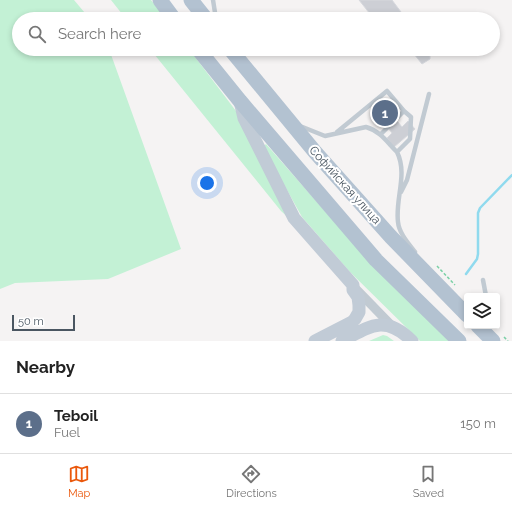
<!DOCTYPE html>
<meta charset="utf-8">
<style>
body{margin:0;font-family:Raleway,sans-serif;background:#f6f6f6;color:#222}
.controls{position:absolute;right:12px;bottom:12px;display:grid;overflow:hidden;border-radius:4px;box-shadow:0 2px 6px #0003}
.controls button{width:36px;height:36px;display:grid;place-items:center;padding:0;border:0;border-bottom:1px solid #e0e0e0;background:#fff;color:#222;font:20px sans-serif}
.scale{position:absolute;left:12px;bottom:10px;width:63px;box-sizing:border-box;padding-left:4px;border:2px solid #4a5661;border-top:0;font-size:11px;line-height:14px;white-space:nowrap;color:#4a5661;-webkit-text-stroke:3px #fff;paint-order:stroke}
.you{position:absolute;left:207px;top:183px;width:14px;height:14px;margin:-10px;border:3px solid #fff;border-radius:50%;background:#1a73e8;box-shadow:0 0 0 6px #1a73e833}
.badge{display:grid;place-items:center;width:26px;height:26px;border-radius:50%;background:#ea580c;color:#fff;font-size:13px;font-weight:700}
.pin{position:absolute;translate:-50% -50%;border:2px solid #fff;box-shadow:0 1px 4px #0006}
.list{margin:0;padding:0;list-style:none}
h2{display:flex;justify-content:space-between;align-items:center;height:52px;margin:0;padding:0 16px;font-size:17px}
h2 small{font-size:13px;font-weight:400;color:#767676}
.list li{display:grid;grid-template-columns:26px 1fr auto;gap:12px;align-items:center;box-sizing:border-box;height:60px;padding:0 16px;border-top:1px solid #e0e0e0}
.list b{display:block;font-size:15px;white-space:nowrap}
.list p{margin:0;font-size:13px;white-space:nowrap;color:#767676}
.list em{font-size:13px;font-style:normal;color:#767676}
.icon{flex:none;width:22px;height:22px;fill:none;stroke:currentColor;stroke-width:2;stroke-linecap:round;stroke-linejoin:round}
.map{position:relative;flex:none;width:512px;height:341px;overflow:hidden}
.search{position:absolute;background:#fff;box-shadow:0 2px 6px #0003;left:12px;right:12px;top:12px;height:44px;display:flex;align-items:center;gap:10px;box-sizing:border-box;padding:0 14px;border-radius:22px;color:#767676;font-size:15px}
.sheet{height:112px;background:#fff}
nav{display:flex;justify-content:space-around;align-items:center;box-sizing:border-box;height:56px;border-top:1px solid #e0e0e0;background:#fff;font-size:11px;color:#767676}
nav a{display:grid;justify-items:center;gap:2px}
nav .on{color:#ea580c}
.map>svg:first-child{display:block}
</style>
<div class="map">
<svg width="512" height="341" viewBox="0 0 512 341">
<rect width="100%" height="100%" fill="#f5f3f3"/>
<path fill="#c3f1d5" d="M0,0H74L90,19H19V49H109L181,249L108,279L15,283L0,289Z
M111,0H151L166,19H126Z
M150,49H189L239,115L292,221L281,211Z
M266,144L366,258L449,341H420L350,272L302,217L263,147Z
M383,335L387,336L394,341H369Z"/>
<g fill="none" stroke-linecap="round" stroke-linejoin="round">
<path stroke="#90daee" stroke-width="2.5" d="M466,274L477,259L478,254V213L480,208L512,175"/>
</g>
<path fill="#cdcfd5" stroke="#d7d9de" d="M359,0H392L404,16L400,19H374Z
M410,49H426L430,55V59L422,64Z
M386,101L396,114L385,124L374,112Z
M393,116L402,127L408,121L415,129L394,147L387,138L392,133L385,124Z"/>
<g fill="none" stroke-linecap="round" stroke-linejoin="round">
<path stroke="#7ad0a6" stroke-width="1.5" stroke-dasharray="3 2" stroke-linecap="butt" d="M437,266L455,285
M504,337L508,341"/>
<path stroke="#c1cad2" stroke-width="4.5" d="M213,0L216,19
M300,126L325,136L366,127C380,131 387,142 397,152L410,139L411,117L404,111L381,134
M337,132L387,91L404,111
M397,152C408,174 395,199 398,222C399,233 408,243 415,252
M401,192L407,180L429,94
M483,280L486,296"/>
<path stroke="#c1cad2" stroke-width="9" d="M356,289L392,326"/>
<path stroke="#c1cbd6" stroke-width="13" d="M240,101L244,118L294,218L353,285V290L358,297L359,305V312L355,319L352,322L315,341
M342,341C370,326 385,314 412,341"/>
<path stroke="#b3c2d1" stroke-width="15" d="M160,0L174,19
M191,0L206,19
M198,49L240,101L376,260L459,341
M230,49L315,152L391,237L467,315
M478,326L493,341"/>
</g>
<g text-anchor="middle" stroke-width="4" stroke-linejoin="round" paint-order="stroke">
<g font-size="12" fill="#4a5661" stroke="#fff">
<text transform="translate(345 185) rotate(48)" y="4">Софийская улица</text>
</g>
</g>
</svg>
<div class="controls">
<button><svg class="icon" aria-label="layers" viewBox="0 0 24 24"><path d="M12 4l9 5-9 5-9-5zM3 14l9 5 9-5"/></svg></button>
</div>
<div class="scale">50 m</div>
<div class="you"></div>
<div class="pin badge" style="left:385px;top:113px;background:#5c6f8a">1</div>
<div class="search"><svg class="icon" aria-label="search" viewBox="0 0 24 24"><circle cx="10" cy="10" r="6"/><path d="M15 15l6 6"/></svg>Search here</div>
</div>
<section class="sheet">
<h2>Nearby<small></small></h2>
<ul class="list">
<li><span class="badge" style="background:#5c6f8a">1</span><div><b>Teboil</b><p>Fuel</p></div><em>150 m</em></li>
</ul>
</section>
<nav>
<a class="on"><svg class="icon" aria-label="map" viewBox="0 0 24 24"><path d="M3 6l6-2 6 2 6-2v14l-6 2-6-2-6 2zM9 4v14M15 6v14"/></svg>Map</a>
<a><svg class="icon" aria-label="directions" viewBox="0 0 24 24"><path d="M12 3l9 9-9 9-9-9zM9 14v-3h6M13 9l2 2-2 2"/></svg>Directions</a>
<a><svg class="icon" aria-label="saved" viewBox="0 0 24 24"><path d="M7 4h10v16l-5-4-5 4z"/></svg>Saved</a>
</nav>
